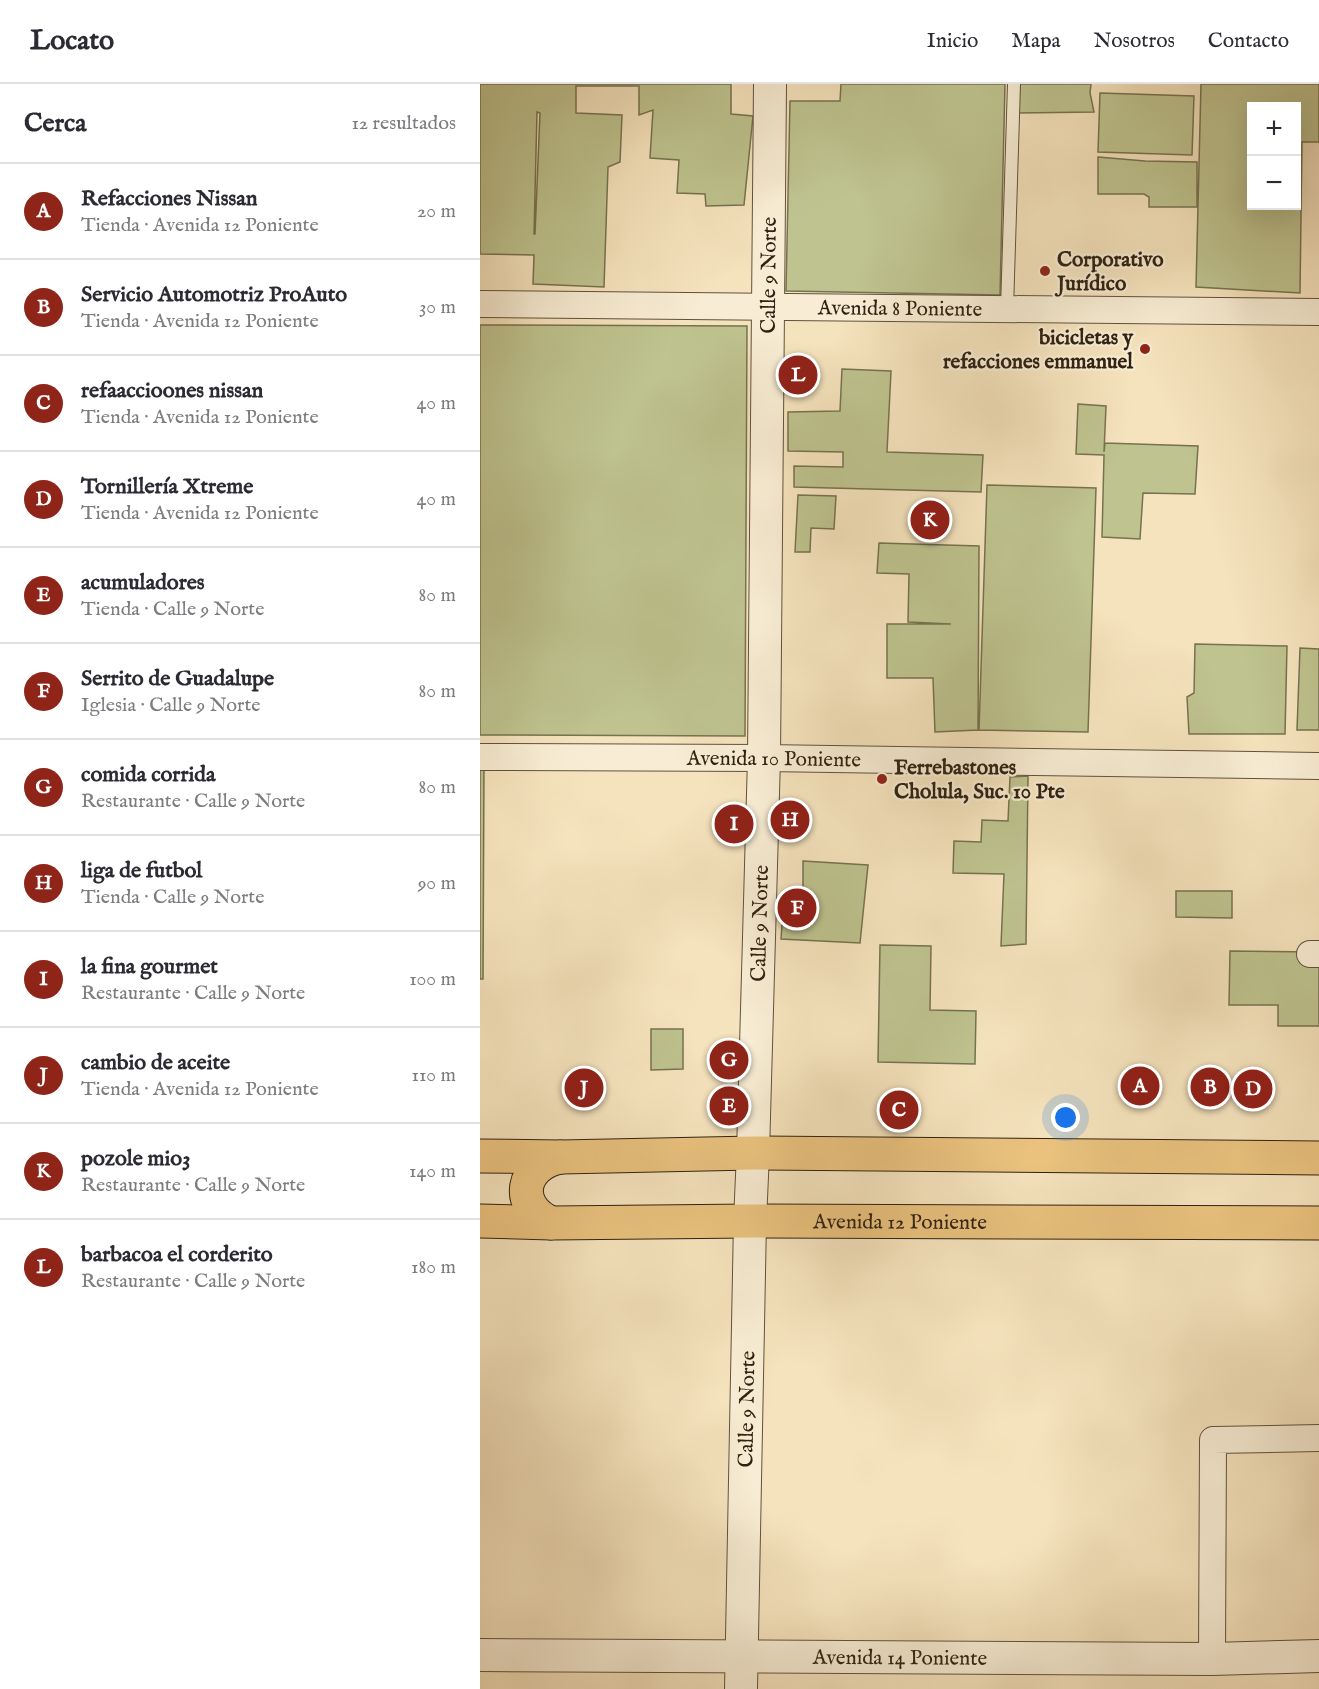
<!DOCTYPE html>
<html lang="es">
<meta charset="utf-8">
<style>
body{margin:0;font-family:"IM FELL English",serif;background:#f2f2f3;color:#2b2b33}
.controls{position:absolute;right:18px;top:18px;display:grid;overflow:hidden;border-radius:0px;box-shadow:0 6px 24px #0002}
.controls button{width:54px;height:54px;display:grid;place-items:center;padding:0;border:0;border-bottom:2px solid #e1e1e2;background:#fff;color:#2b2b33;font:30px sans-serif}
.you{position:absolute;left:586px;top:1034px;width:21px;height:21px;margin:-15px;border:4px solid #fff;border-radius:50%;background:#1a73e8;box-shadow:0 0 0 9px #1a73e833}
.badge{display:grid;place-items:center;width:39px;height:39px;border-radius:50%;background:#8f2418;color:#fff;font-size:20px;font-weight:700}
.pin{position:absolute;translate:-50% -50%;border:3px solid #fff;box-shadow:0 2px 6px #0006}
.list{margin:0;padding:0;list-style:none}
h2{display:flex;justify-content:space-between;align-items:center;height:78px;margin:0;padding:0 24px;font-size:26px}
h2 small{font-size:20px;font-weight:400;color:#7c7c81}
.list li{display:grid;grid-template-columns:39px 1fr auto;gap:18px;align-items:center;box-sizing:border-box;height:96px;padding:0 24px;border-top:2px solid #e1e1e2}
.list b{display:block;font-size:22px;white-space:nowrap}
.list p{margin:0;font-size:20px;white-space:nowrap;color:#7c7c81}
.list em{font-size:20px;font-style:normal;color:#7c7c81}
.map{position:relative;flex:none;width:839px;height:1605px;overflow:hidden}
header{display:flex;align-items:center;gap:36px;box-sizing:border-box;height:84px;padding:0 30px;background:#fff;border-bottom:2px solid #e1e1e2}
header strong{font-size:28px}
nav{display:flex;gap:33px;margin-inline-start:auto;font-size:21px}
main{display:flex}
aside{flex:1;background:#fff}
.map>svg:first-child{display:block}
</style>
<header>
<strong>Locato</strong>
<nav><a>Inicio</a><a>Mapa</a><a>Nosotros</a><a>Contacto</a></nav>
</header>
<main>
<aside>
<h2>Cerca<small>12 resultados</small></h2>
<ul class="list">
<li><span class="badge">A</span><div><b>Refacciones Nissan</b><p>Tienda · Avenida 12 Poniente</p></div><em>20 m</em></li>
<li><span class="badge">B</span><div><b>Servicio Automotriz ProAuto</b><p>Tienda · Avenida 12 Poniente</p></div><em>30 m</em></li>
<li><span class="badge">C</span><div><b>refaaccioones nissan</b><p>Tienda · Avenida 12 Poniente</p></div><em>40 m</em></li>
<li><span class="badge">D</span><div><b>Tornillería Xtreme</b><p>Tienda · Avenida 12 Poniente</p></div><em>40 m</em></li>
<li><span class="badge">E</span><div><b>acumuladores</b><p>Tienda · Calle 9 Norte</p></div><em>80 m</em></li>
<li><span class="badge">F</span><div><b>Serrito de Guadalupe</b><p>Iglesia · Calle 9 Norte</p></div><em>80 m</em></li>
<li><span class="badge">G</span><div><b>comida corrida</b><p>Restaurante · Calle 9 Norte</p></div><em>80 m</em></li>
<li><span class="badge">H</span><div><b>liga de futbol</b><p>Tienda · Calle 9 Norte</p></div><em>90 m</em></li>
<li><span class="badge">I</span><div><b>la fina gourmet</b><p>Restaurante · Calle 9 Norte</p></div><em>100 m</em></li>
<li><span class="badge">J</span><div><b>cambio de aceite</b><p>Tienda · Avenida 12 Poniente</p></div><em>110 m</em></li>
<li><span class="badge">K</span><div><b>pozole mio3</b><p>Restaurante · Calle 9 Norte</p></div><em>140 m</em></li>
<li><span class="badge">L</span><div><b>barbacoa el corderito</b><p>Restaurante · Calle 9 Norte</p></div><em>180 m</em></li>
</ul>
</aside>
<div class="map">
<svg width="839" height="1605" viewBox="0 0 839 1605">
<rect width="100%" height="100%" fill="#f5e3bd"/>
<filter id="stains"><feTurbulence type="fractalNoise" baseFrequency=".00333" numOctaves="4"/><feColorMatrix values="0 0 0 0 .2 0 0 0 0 .09 0 0 0 0 .02 0 0 0 .5 -.17"/></filter>
<radialGradient id="worn" r=".72"><stop offset=".6" stop-color="#630" stop-opacity="0"/><stop offset="1" stop-color="#630" stop-opacity=".3"/></radialGradient>
<path fill="#bec38f" stroke="#777250" stroke-width="1.5" fill-rule="evenodd" d="M0,0H251V30L273,32L264,121L226,122L225,110L197,109L199,76L170,74L173,26L159,31V2H96V29L142,31L140,78L128,83L124,203L53,200L54,171L0,170ZM57,28L60,29L55,150H54Z
M361,0H525L520,211L306,207L310,17H360Z
M538,0H611L610,9L614,28L537,29Z
M721,0H839V58H822L820,209L716,203ZM816,22V122H772V22Z
M620,9L714,12L712,71L618,68Z
M618,73L665,77L717,78V123H669V113L664,110H618Z
M0,241L267,242L265,652L0,651Z
M362,285L411,287L407,368L503,371L501,408L314,403V382L363,383V368L308,367V328L360,327Z
M598,320L626,322L624,368L625,359L718,362L715,410L663,409L660,455L622,453L624,371L596,370Z
M507,401L616,404L608,648L499,646Z
M318,411L356,412L354,445L331,444L330,468H315Z
M399,459L499,462L498,646L455,648L453,594H407V540H471L428,538L429,490L397,489Z
M715,560L807,562L805,650H709L707,613L714,609Z
M820,564L839,565V646H817Z
M4,681L3,895H0V682Z
M548,692L546,860L521,862L524,790L473,789L474,757L501,758L502,736L528,737L530,693Z
M323,777L388,781L380,859L301,855L303,827L323,828Z
M696,807H752V834L696,833Z
M400,861L451,862L450,926L496,927L495,980L398,978Z
M750,867L839,868V942H798V921H749Z
M171,945H203V985L171,986Z"/>
<g fill="none" stroke-linecap="round" stroke-linejoin="round">
<defs>
<path id="service" d="M527,225L534,0"/>
<g id="minor">
<path id="s1" d="M0,220L839,228"/>
<path id="s2" d="M0,673L284,674L839,682"/>
<path d="M830,870H839"/>
<path d="M732,1575L733,1356L839,1354"/>
</g>
<g id="tertiary">
<path id="s3" d="M0,1571L732,1575L839,1572"/>
<path id="s4" d="M261,1605L270,1137L273,1069L284,674L290,0"/>
</g>
<g id="primary">
<path d="M0,1072L81,1073L273,1069L839,1074"/>
<path id="s5" d="M0,1137L71,1139L270,1137L839,1139"/>
<path d="M71,1139C33,1122 41,1080 81,1073"/>
</g>
</defs>
<use href="#service" stroke="#61523d" stroke-width="14"/>
<use href="#minor" stroke="#61523d" stroke-width="28"/>
<use href="#tertiary" stroke="#61523d" stroke-width="34"/>
<use href="#primary" stroke="#302112" stroke-width="35"/>
<use href="#service" stroke="#f8edd4" stroke-width="12"/>
<use href="#minor" stroke="#f8edd4" stroke-width="26"/>
<use href="#tertiary" stroke="#f8edd4" stroke-width="32"/>
<use href="#primary" stroke="#eac27e" stroke-width="33"/>
</g>
<g fill="#8f2418" stroke="#f8edd4" stroke-width="2">
<circle cx="565" cy="187" r="6"/>
<circle cx="665" cy="265" r="6"/>
<circle cx="402" cy="695" r="6"/>
</g>
<g text-anchor="middle" stroke-width="4.5" stroke-linejoin="round" paint-order="stroke">
<g font-size="21" font-weight="bold" fill="#302112" stroke="#f8edd4" text-anchor="start">
<text x="577" y="182">Corporativo<tspan x="577" dy="24">Jurídico</tspan></text>
<text x="653" y="260" text-anchor="end">bicicletas y<tspan x="653" dy="24">refacciones emmanuel</tspan></text>
<text x="414" y="690">Ferrebastones<tspan x="414" dy="24">Cholula, Suc. 10 Pte</tspan></text>
</g>
<g font-size="21" fill="#302112" stroke="#f8edd4">
<text dy="7" stroke="none"><textPath href="#s4" startOffset="1414">Calle 9 Norte</textPath></text>
<text dy="7" stroke="none"><textPath href="#s1" startOffset="420">Avenida 8 Poniente</textPath></text>
<text dy="7" stroke="none"><textPath href="#s2" startOffset="294">Avenida 10 Poniente</textPath></text>
<text dy="7" stroke="none"><textPath href="#s4" startOffset="766">Calle 9 Norte</textPath></text>
<text dy="7" stroke="none"><textPath href="#s5" startOffset="420">Avenida 12 Poniente</textPath></text>
<text dy="7" stroke="none"><textPath href="#s4" startOffset="280">Calle 9 Norte</textPath></text>
<text dy="7" stroke="none"><textPath href="#s3" startOffset="420">Avenida 14 Poniente</textPath></text>
</g>
</g>
<rect width="100%" height="100%" filter="url(#stains)"/>
<rect width="100%" height="100%" fill="url(#worn)"/>
</svg>
<div class="controls">
<button>+</button>
<button>−</button>
</div>
<div class="you"></div>
<div class="pin badge" style="left:660px;top:1002px">A</div>
<div class="pin badge" style="left:730px;top:1003px">B</div>
<div class="pin badge" style="left:419px;top:1026px">C</div>
<div class="pin badge" style="left:773px;top:1005px">D</div>
<div class="pin badge" style="left:249px;top:1022px">E</div>
<div class="pin badge" style="left:317px;top:824px">F</div>
<div class="pin badge" style="left:249px;top:976px">G</div>
<div class="pin badge" style="left:310px;top:736px">H</div>
<div class="pin badge" style="left:254px;top:740px">I</div>
<div class="pin badge" style="left:104px;top:1004px">J</div>
<div class="pin badge" style="left:450px;top:436px">K</div>
<div class="pin badge" style="left:318px;top:291px">L</div>
</div>
</main>
